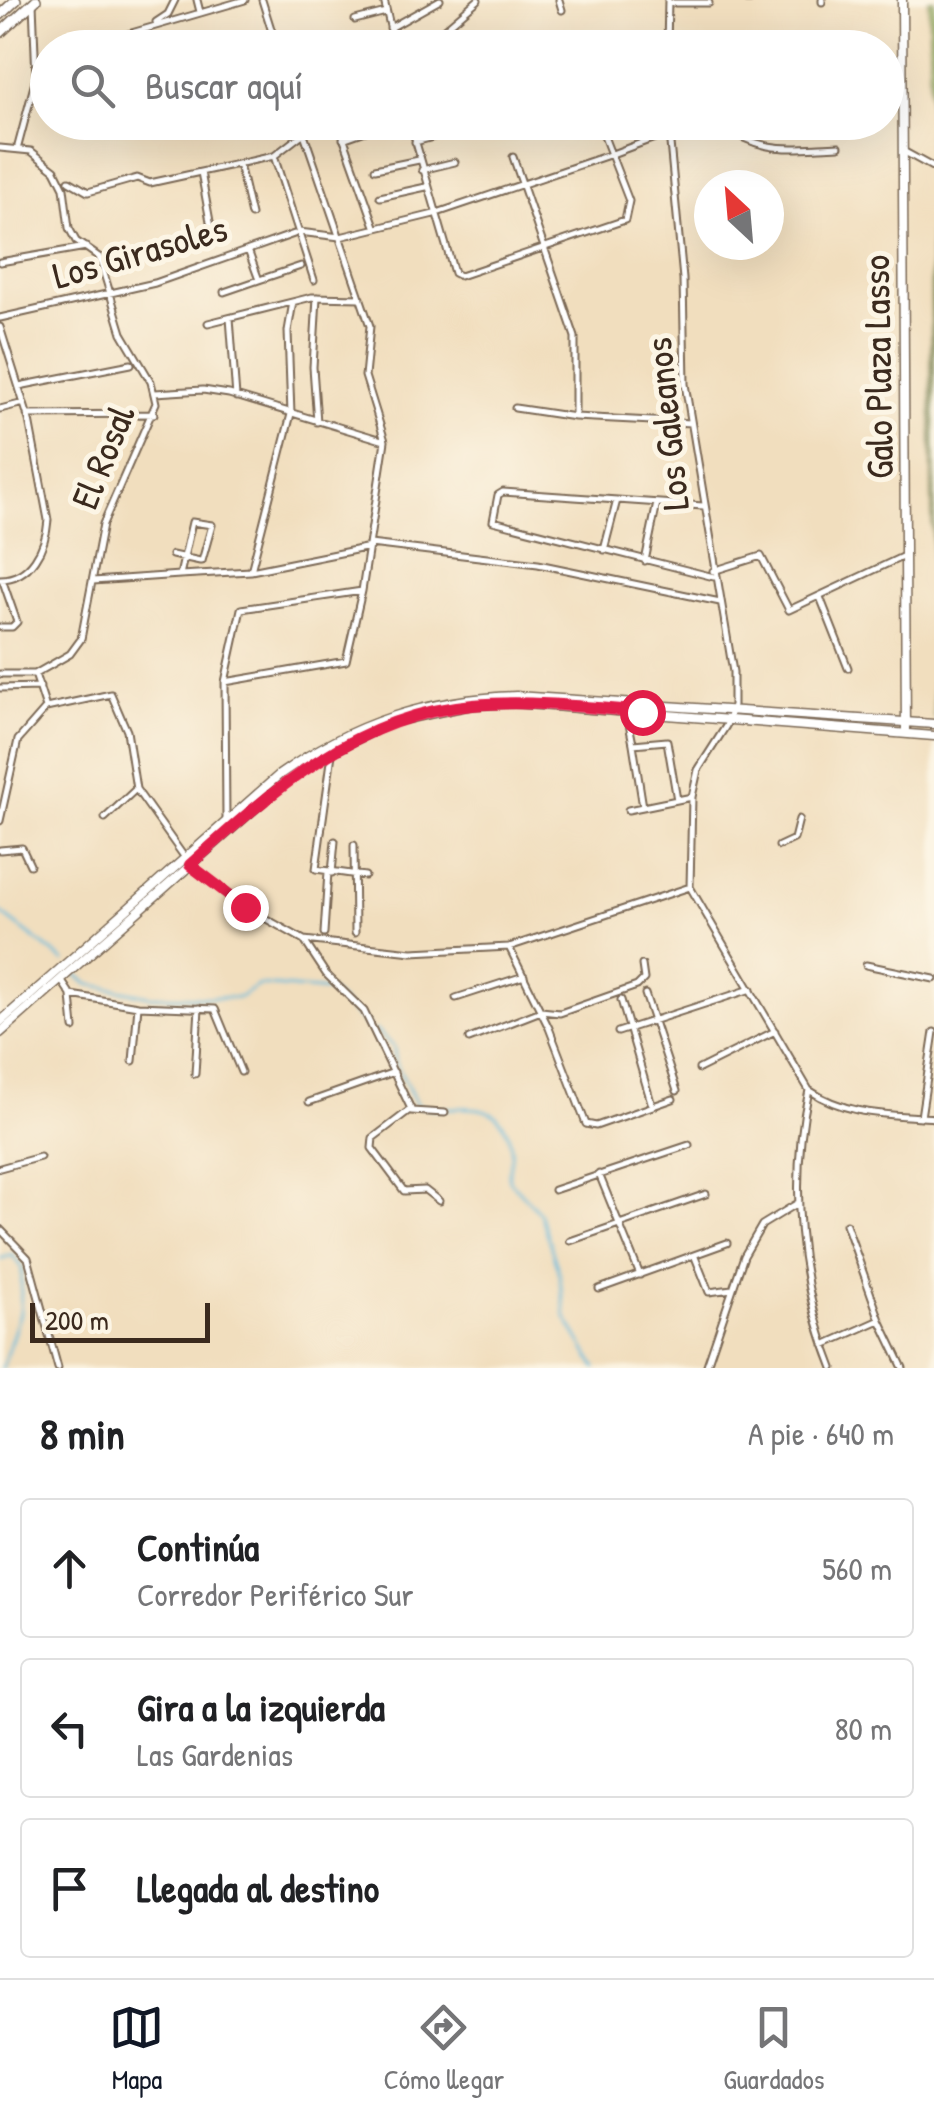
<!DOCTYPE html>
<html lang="es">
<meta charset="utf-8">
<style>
body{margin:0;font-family:"Patrick Hand",sans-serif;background:#f2f2f2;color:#202124}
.compass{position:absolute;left:694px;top:170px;width:90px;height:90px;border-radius:50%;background:#fff;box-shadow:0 10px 40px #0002;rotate:334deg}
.scale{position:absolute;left:30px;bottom:25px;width:180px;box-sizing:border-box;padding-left:10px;border:5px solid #3b2a1e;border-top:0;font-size:28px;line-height:35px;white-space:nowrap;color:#3b2a1e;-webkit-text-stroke:8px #fcf5e5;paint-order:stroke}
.stop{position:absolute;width:30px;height:30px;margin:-22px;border:8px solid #e11d48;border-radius:50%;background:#fff}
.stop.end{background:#e11d48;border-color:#fff;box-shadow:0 2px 10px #0008}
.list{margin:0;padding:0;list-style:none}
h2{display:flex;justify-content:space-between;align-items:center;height:130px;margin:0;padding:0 40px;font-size:42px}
h2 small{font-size:32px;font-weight:400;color:#757577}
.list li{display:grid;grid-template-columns:65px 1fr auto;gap:30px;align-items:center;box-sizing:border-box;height:140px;margin:0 20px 20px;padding:0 20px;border:2px solid #e0e0e0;border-radius:10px}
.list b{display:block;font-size:38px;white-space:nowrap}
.list p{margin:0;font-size:32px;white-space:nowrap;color:#757577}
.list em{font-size:32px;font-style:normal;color:#757577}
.icon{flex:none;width:55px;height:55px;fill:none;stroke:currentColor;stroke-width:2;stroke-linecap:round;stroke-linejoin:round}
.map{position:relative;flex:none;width:934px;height:1368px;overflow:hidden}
.search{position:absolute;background:#fff;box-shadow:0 10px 40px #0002;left:30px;right:30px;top:30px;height:110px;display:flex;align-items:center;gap:25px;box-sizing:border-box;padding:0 35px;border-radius:55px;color:#757577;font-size:38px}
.sheet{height:610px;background:#fff}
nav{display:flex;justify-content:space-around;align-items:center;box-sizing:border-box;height:140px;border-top:2px solid #e0e0e0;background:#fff;font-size:28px;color:#757577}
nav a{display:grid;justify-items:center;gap:5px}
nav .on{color:#111827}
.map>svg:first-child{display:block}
</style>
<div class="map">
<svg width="934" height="1368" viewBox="0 0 934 1368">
<rect width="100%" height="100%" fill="#fcf5e5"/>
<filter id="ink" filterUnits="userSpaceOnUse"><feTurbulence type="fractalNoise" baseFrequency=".01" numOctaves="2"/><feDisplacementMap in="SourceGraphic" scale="20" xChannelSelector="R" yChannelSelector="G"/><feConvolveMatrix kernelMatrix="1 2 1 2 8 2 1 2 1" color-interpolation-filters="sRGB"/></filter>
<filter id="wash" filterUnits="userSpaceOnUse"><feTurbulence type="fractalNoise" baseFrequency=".0048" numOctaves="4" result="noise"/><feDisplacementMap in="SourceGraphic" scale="40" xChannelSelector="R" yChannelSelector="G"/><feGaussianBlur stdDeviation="2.25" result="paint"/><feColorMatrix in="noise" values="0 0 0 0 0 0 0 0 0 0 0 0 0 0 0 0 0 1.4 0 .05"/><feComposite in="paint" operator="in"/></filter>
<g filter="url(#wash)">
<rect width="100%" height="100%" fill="#f1debe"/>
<path fill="#a9cc75" stroke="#727b4a" stroke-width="2.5" d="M929,0H934V719Z"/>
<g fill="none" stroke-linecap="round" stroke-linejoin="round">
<path stroke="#5fbadd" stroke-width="2.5" d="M0,912L64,961
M72,970L88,984L149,996L238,998L259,985L329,991L368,1026
M375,1030L394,1047L395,1062L417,1105C449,1117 502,1087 511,1147C513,1158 507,1169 509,1180L540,1213L559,1273L566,1318L596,1368
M0,1259L12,1255L22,1268L20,1313L2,1368"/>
</g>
</g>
<g filter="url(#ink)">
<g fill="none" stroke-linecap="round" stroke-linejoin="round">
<defs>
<path id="street" d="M197,0L200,12
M262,0L277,48
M384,0L395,48
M559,0L562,10
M746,0H750
M822,0V2
M668,3H709
M355,20L386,12
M156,22L168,14L175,0
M390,28L440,0
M80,48L245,0
M336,48L358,42
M422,48L478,0
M667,48L668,0
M37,60L48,57
M338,122L375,226
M410,122L454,273L460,276L625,220L629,201L600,126
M668,122L683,279L685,384L733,672V705L726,726L698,770L692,797L690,887L809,1090C789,1181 798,1282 833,1368
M718,122C761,155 788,148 839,146
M343,139L374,128
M415,142L448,133
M18,146L36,78L33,3
M0,148L31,151L55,170L64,188L69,228L76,241L99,257L122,333L151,382L156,403L103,524L81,639L70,654L35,674L46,708L18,740L0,821
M903,151L934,168
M274,156L314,280
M513,157L575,337V417
M239,164L251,215
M375,169L419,160
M422,170L455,162
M201,172L211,227
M69,181L88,192L137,178L150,183L274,156L318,122
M380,197L426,187
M299,232L340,237L434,214L612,154L668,133L682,122
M248,250L259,280L301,266
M0,262L86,247
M224,292L259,280
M0,318L155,283L294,234
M230,318L236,397
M208,323L312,297L361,298
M0,327L29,420L48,520C46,547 31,579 0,579
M19,386L131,364
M155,393L203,390L229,394L385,441
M515,408L575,417L691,423
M0,409L24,403
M27,415L154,414
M317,422L313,367L317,297
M703,506L503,492L498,495L493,521L714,577
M370,544L538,564L720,602
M604,550L617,500
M645,561L657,503
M251,571L291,414L288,331L293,302
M713,571L761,556L789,610L906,555
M180,575L251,571L370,547
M93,581L180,575L192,522L212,525L202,561H200L172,555
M820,597L848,668
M0,627H12L17,622L2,579
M0,674H35
M225,682L346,661L362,591
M0,688L40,687
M46,708L111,694L127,731L136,789L190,865L245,907L304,940L412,952L509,947L690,887
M629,724L633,744
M332,754L316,869L365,876
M643,807L633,744L667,741L677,800
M628,810L692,797
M105,818L136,789
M226,819L225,682L241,609L362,591L385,441L365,376L370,326L300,122
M354,845L355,933
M779,846L794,839L799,819
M0,850L22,848L30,865
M332,873L335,841
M324,933L328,872
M305,942L326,974L364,1011L411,1109L373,1138L372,1148L404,1191L425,1190L439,1201
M509,947L549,1028L586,1124L596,1126L673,1099
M866,965L934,979
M61,980L71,995L138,1006L215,1009L241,1072
M645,994L677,1091
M71,996L74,1028
M456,998L524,976
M621,1000L651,1102
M618,1032L751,989
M469,1039L541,1011L560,1013L637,986L644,979L642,965
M133,1061L138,1006
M699,1069L775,1031
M195,1074L199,1008
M809,1090C847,1116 889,1114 934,1118
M309,1102L394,1072
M411,1111L445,1113
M921,1117L934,1032
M0,1168L40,1157
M599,1174L640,1275
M554,1190L689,1145
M846,1224L880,1320
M0,1229L28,1258L58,1368
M570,1241L706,1194
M695,1257L709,1292L732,1289
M599,1289L727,1243
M824,1345L880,1320L903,1368
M706,1368L744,1256L762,1225L798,1203"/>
<path id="secondary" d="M902,0L906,733"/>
<path id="primary" d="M0,1022L279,775C352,723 427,699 516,696L934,724
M0,1033L286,781L317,759L391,722L471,705L514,703L934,736"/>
<path id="highway" d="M0,15L16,0
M0,33L36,0"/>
</defs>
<use href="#street" stroke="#7b6956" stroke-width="9"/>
<use href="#secondary" stroke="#7b6956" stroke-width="11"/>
<use href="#primary" stroke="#7b6956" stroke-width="11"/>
<use href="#highway" stroke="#7b6956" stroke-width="12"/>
<use href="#street" stroke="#fff" stroke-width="5"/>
<use href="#secondary" stroke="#fff" stroke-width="8"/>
<use href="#primary" stroke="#fff" stroke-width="8"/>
<use href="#highway" stroke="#fff" stroke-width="9"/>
</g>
</g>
<g fill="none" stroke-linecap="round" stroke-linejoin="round" filter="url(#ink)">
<path stroke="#e11d48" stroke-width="12" d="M245,907L190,865C273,790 356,715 473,705C529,700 587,707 642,712"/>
</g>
<g text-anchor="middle" stroke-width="10" stroke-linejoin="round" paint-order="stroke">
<g font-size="38" fill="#3b2a1e" stroke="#fcf5e5">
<text transform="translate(140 252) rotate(-16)" y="13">Los Girasoles</text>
<text transform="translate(878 367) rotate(-91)" y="13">Galo Plaza Lasso</text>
<text transform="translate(667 424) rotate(-96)" y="13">Los Galeanos</text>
<text transform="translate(103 457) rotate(-68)" y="13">El Rosal</text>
</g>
</g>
</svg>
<svg class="compass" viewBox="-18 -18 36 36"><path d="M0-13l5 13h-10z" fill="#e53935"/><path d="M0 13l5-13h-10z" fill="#757577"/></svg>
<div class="scale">200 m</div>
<div class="stop" style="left:642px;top:712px"></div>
<div class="stop end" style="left:245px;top:907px"></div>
<div class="search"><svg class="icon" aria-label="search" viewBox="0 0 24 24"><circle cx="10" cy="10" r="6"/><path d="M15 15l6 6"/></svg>Buscar aquí</div>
</div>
<section class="sheet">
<h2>8 min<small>A pie · 640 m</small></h2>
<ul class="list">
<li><svg class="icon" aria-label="ahead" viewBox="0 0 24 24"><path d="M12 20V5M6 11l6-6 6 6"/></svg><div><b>Continúa</b><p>Corredor Periférico Sur</p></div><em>560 m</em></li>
<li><svg class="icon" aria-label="left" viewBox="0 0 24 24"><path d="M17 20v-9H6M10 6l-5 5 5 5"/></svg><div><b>Gira a la izquierda</b><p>Las Gardenias</p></div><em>80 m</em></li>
<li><svg class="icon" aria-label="arrive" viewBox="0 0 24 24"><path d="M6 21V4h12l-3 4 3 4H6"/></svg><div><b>Llegada al destino</b></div></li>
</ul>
</section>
<nav>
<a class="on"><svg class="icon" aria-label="map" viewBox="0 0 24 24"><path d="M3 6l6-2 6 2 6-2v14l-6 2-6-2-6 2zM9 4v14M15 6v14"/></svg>Mapa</a>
<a><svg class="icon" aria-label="directions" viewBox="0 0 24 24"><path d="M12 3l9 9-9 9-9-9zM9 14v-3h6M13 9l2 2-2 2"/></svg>Cómo llegar</a>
<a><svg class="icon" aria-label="saved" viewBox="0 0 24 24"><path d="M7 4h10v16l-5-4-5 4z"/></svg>Guardados</a>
</nav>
